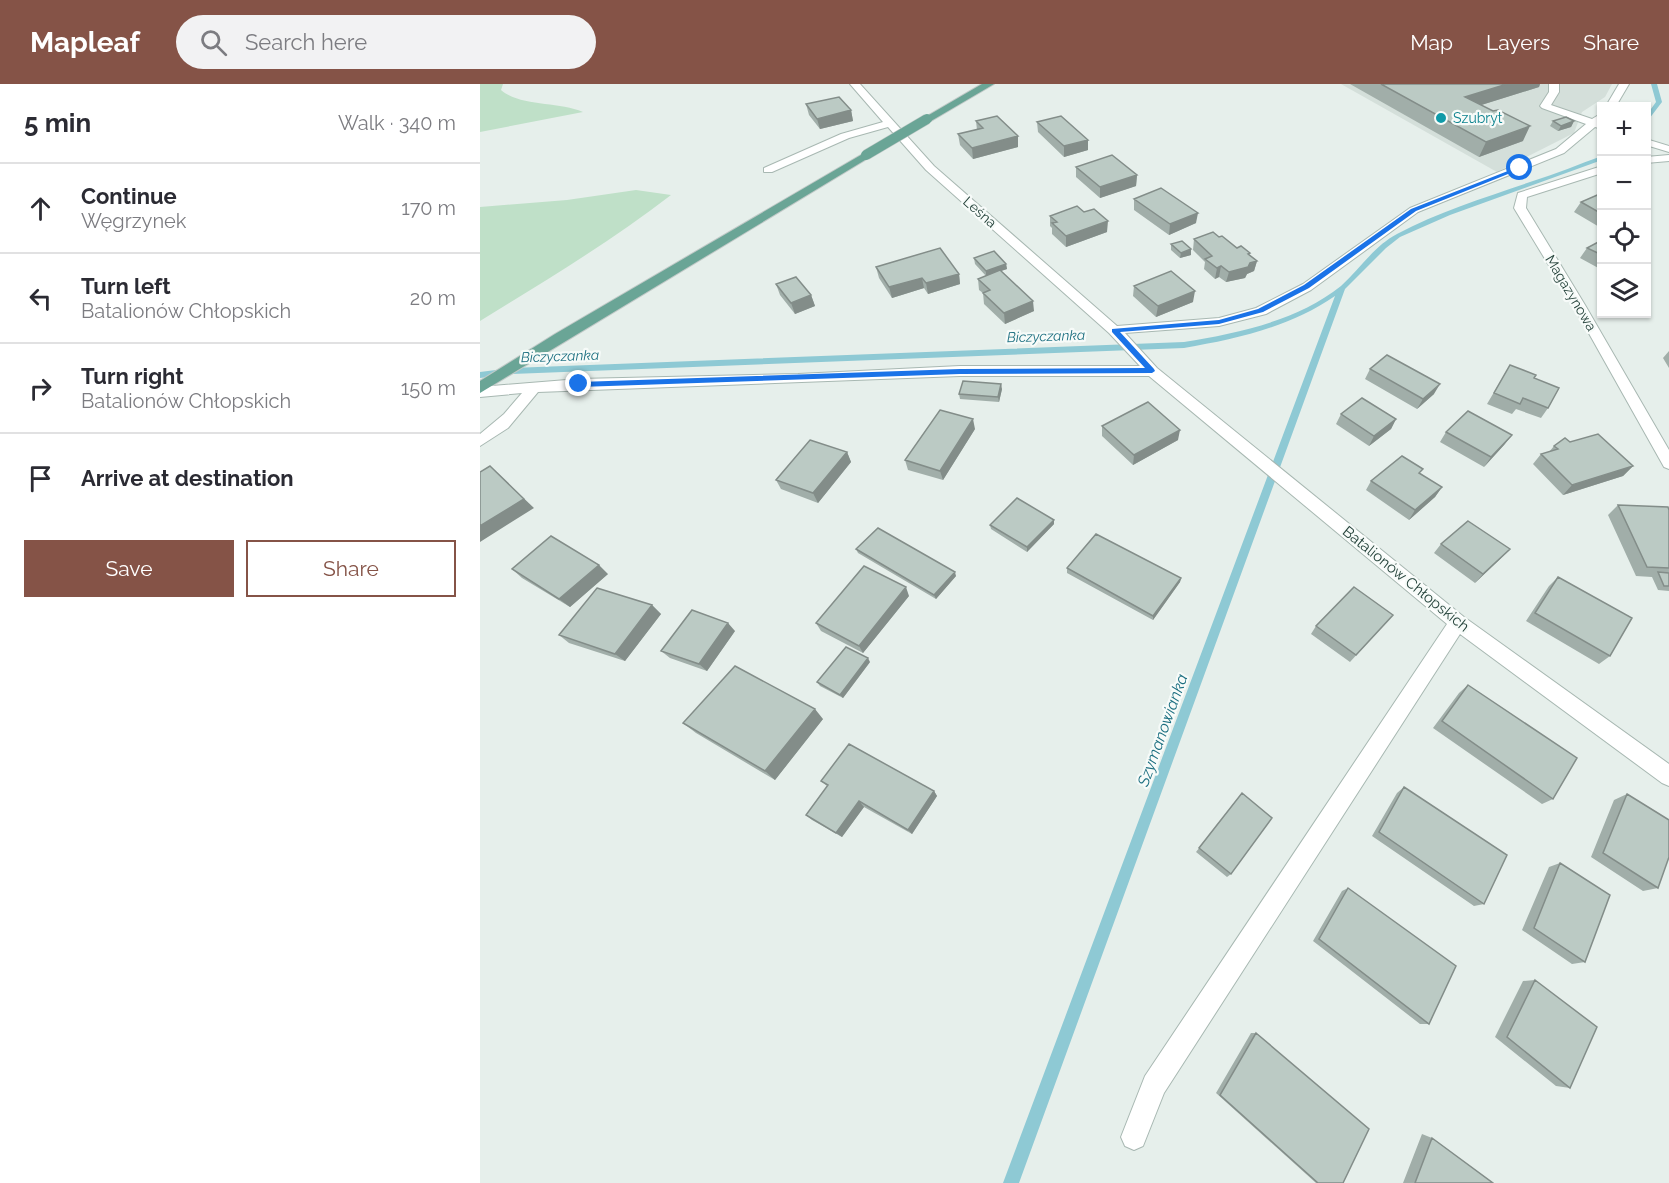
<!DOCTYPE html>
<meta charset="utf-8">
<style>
body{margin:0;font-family:Raleway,sans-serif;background:#f2f2f3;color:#2b2b33}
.controls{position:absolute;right:18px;top:18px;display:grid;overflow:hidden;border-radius:0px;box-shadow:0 2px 4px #0004}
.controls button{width:54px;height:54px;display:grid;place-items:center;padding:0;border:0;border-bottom:2px solid #e1e1e2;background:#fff;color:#2b2b33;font:30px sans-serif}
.stop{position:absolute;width:18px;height:18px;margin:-14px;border:4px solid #1a73e8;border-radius:50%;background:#fff}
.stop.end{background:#1a73e8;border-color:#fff;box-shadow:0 2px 6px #0008}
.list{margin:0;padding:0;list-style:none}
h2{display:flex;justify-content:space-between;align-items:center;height:78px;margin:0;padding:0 24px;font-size:26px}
h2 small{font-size:20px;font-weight:400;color:#7c7c81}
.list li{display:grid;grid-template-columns:39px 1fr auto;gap:18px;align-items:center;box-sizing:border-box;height:90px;padding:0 24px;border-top:2px solid #e1e1e2}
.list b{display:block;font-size:22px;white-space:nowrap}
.list p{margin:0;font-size:20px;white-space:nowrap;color:#7c7c81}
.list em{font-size:20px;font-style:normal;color:#7c7c81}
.actions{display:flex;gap:12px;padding:18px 24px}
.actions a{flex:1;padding:14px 0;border:2px solid #855347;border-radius:0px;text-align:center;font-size:21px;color:#855347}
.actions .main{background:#855347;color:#fff}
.icon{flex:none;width:33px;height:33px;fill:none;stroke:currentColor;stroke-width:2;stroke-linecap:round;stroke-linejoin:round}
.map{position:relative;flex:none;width:1189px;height:1099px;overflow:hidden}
header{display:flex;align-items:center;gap:36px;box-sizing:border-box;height:84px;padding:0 30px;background:#855347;color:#fff}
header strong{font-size:28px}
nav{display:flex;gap:33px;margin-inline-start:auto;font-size:21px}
.search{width:420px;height:54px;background:#f2f2f3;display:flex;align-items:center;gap:15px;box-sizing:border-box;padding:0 21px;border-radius:33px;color:#7c7c81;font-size:22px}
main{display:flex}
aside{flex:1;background:#fff}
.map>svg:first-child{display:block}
</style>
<header>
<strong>Mapleaf</strong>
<div class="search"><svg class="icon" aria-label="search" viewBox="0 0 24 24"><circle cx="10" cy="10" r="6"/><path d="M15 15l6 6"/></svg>Search here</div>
<nav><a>Map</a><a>Layers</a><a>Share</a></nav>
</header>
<main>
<aside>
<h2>5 min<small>Walk · 340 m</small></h2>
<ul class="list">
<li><svg class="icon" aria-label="ahead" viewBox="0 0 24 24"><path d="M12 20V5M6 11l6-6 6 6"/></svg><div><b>Continue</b><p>Węgrzynek</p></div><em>170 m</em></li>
<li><svg class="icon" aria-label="left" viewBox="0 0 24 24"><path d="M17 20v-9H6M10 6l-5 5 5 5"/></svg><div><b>Turn left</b><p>Batalionów Chłopskich</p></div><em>20 m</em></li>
<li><svg class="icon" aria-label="right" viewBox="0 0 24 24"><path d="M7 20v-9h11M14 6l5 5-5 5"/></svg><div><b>Turn right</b><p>Batalionów Chłopskich</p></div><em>150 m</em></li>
<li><svg class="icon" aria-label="arrive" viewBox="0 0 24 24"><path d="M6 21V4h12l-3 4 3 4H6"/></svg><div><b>Arrive at destination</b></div></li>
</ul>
<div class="actions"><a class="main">Save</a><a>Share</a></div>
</aside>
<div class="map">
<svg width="1189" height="1099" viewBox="0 0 1189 1099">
<rect width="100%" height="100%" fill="#e6efeb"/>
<path fill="#d4dfda" d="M861,0H1132L1125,13L1102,28L1094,49L1017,88Z"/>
<path fill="#bfe0c8" d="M0,0H23L21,6C41,23 78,17 103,28L0,48Z
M156,106L191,111C130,158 65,197 0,237V123L87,116Z"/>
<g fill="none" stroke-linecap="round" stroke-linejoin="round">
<path fill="#8ec9d4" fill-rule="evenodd" d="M1171,0H1177L1182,18L1166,39V32L1176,18Z
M1122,72V76L970,131L920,153L906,164L865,205L539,1099H523L855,212C810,243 757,255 704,264L32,290L0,294V288L32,284L704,258C758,249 817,237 861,202C880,185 894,162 917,150C960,127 1007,113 1053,97C1076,90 1099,80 1122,72Z"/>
<defs>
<path id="minor" d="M370,0H380L454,82L637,242L739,234L776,224L823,200L930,124L1076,65L1106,40L1062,24L1060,22L1069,8V0H1079V8L1071,21L1112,35L1122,29V45L1115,43L1084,69L938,128L831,206L786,230L739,242L645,249L677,284L984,533L1189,680V702L1182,699L980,550L684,1009L663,1062L654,1066L645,1062L641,1053L665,992L967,540L669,292H480L58,308L28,344L0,362V350L24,330L42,309L0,313V303L99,295L318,290L480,282H660L629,249L446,86L408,43L369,54L292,88H284V84L361,50L403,38Z
M1139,0H1149L1136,22H1126Z
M1166,55L1189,62V68L1166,61Z
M1189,71V77L1166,79V73Z
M1122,82V89L1047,113L1046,124L1105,221L1189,366V385L1184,383L1093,221L1034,124L1038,109Z"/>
<path id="major" d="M502,0H514L451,37L442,35Z
M386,68L391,71L390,73L0,309V297L75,250Z"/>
</defs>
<use href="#minor" stroke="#a8b8b2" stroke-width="2"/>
<use href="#major" stroke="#c2cac8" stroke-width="2"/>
<use href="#minor" fill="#fff" fill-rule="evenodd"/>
<use href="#major" fill="#6aa596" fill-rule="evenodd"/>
<defs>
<path id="major-bridge" d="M386,71L447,35"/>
</defs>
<use href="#major-bridge" stroke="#c2cac8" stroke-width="11" stroke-linecap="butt"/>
<use href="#major-bridge" stroke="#6aa596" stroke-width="10"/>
</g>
<path fill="#a1aea9" d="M870,0H1060L1059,3L1001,21L1043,57L999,73Z
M326,20L371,26L373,37L340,45L329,31Z
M496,37L538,52V63L493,75L480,61L478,50L497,46Z
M1073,37H1094L1091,43L1078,47L1070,42Z
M557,38L608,66L584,73L558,48Z
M596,83L657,91L656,102L620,114L596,93Z
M1122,109V143L1121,144L1094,128L1101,118Z
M654,115L716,139L689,151L654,126Z
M570,132L627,148L586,163L572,150V144L570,142Z
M739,153L770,171L777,177L774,187L767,190L765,194L746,198L739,193L735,195L724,185L725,178L713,166L714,155Z
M1122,156V186L1100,174L1107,164Z
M691,160L711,171L700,174L691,166Z
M494,174L526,180L527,185L521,187L554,227L525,240L504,220L503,209L499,206L498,195L506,192L495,180Z
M396,183L479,190L480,200L448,210L444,204L412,214L399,194Z
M296,200L331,211L335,222L315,230L300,211Z
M654,202L713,218L676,233L653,212Z
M1189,267V284L1183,274Z
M1030,281L1054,294L1068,324L1061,334L1036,325L1032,330L1007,320Z
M890,285L954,310L937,325L885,295Z
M522,305L519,318L480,315L479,310Z
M861,330L916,335L911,345L889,362L856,340Z
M622,342L698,356L653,381L622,352Z
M495,345L463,396L428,386L425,376Z
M966,348L1032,351L1024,361L1004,383L960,358Z
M1090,358L1153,382L1143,392L1083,411L1053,380L1061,370L1069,368L1074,362Z
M367,368L371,378L338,419L301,405L296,396Z
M891,397L962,403L955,413L929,436L886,406Z
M1138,421L1189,426V507L1178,506L1172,493L1156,492L1128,431Z
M574,436V440L547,468L511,445L510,441Z
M961,460L1021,474L995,499L954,469Z
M376,465L476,492L456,515L378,469Z
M587,484L701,494L700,498L673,536L587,489Z
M32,485L128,490L90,523L42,494Z
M1078,493L1130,572L1119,580L1046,537L1069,502Z
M429,512L383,569L341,547L336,539Z
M172,521L181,530L145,577L89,559L79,551Z
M913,531L870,578L831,550L836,542Z
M255,547L227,587L190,574L181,567Z
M390,578L363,614L340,602L337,598Z
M988,601L1073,715L1062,720L953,644L979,609Z
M343,635L295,696L216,649L203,639Z
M341,697L454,707L457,712L432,750L384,723L362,753L332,736L326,731L347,702Z
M924,703L1004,820L994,822L892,752L917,709Z
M762,709L751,790L747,793L716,768Z
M1147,710L1178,804L1163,807L1111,773L1134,716Z
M1080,779L1105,878L1092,880L1042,846L1069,783Z
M868,804L949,940H940L833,857L862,807Z
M1055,896L1090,1004L1076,1002L1015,953L1043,897Z
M771,949H776L863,1099H836L736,1009Z
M942,1050L952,1054L1013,1099H923Z"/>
<path fill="#838d89" d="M1027,0H1060L1059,3L979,28L985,13Z
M371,26L373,37L340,45L337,35Z
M1094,37L1091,43L1078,47L1081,42Z
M1050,42L1043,57L999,73L1006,58Z
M538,52V63L493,75L492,64Z
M608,56V66L584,73V62Z
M657,91L656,102L620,114V103Z
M718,129L716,139L689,151L690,140Z
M628,137L627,148L586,163V152Z
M711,165V171L700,174L701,169Z
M777,177L774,187L767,190L765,194L746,198L749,188Z
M526,180L527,185L506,192V187Z
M741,182L739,193L735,195L737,184Z
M479,190L480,200L448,210L446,199Z
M442,194L444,204L412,214L409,203Z
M715,207L713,218L676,233L678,222Z
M331,211L335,222L315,230L311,219Z
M553,217L554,227L525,240L524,229Z
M521,300L522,305L519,318L518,313Z
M960,300L954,310L937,325L943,315Z
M493,335L495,345L463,396L460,387Z
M916,335L911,345L889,362L894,352Z
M700,346L698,356L653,381L654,371Z
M1032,351L1024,361L1004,383L1011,373Z
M367,368L371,378L338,419L333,409Z
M10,382L54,424L0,458V442Z
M1153,382L1143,392L1083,411L1092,401Z
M962,403L955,413L929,436L935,426Z
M574,436V440L547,468V463Z
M1030,465L1021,474L995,499L1003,490Z
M119,481L128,490L90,523L79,515Z
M475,488L476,492L456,515L454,511Z
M701,494L700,498L673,536V532Z
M426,503L429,512L383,569L379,562Z
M172,521L181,530L145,577L135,570Z
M248,539L255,547L227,587L219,580Z
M388,574L390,578L363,614L360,611Z
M335,625L343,635L295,696L285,687Z
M454,707L457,712L432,750L428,746Z
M379,717L384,723L362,753L356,749Z"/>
<path fill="#bbcac4" stroke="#838d89" stroke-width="1.5" d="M901,0H1027L985,13L1013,27L1018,26L1050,42L1006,58Z
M359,13L371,26L337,35L326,20Z
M517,32L538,52L492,64L478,50L503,44L496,37Z
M581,32L608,56L584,62L557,38Z
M1086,33L1094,37L1081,42L1073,37Z
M632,71L657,91L620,103L596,83Z
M681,104L718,129L690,140L654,115Z
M1122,109V130L1101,118Z
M597,122L604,128L614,125L628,137L586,152L572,139L577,138L570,132Z
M733,148L739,153L742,152L757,164L761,162L770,169L768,170L777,177L770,179L768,183L749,188L741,182L737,184L725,175L732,172L714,155Z
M1122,156V171L1107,164Z
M702,157L711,165L701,169L691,160Z
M460,164L479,190L446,199L442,194L409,203L396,183Z
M514,167L526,180L506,187L494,174Z
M520,186L553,217L524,229L503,209L510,206L498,195Z
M691,187L715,207L678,222L654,202Z
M316,193L331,211L311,219L296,200Z
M907,271L960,300L943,315L890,285Z
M1030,281L1056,291L1054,294L1079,304L1068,324L1043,314L1040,320L1014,309Z
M483,297L521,300L518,313L479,310Z
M882,314L916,335L894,352L861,330Z
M668,318L700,346L654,371L622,342Z
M460,326L493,335L460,387L425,376Z
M988,327L1032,351L1011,373L966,348Z
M1118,350L1153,382L1092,401L1061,370L1078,365L1074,362L1085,354L1090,358Z
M330,356L367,368L333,409L296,396Z
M922,372L943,385L939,389L962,403L935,426L891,397Z
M10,382L44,415L0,442V388Z
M537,414L574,436L547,463L510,441Z
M1138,421L1188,423L1189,426V484L1167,483Z
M988,437L1030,465L1003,490L961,460Z
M398,444L475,488L454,511L376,465Z
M616,450L701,494L673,532L587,484Z
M71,452L119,481L79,515L32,485Z
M384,482L426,503L379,562L336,539Z
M1178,488L1189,489V502H1184Z
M1078,493L1152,534L1130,572L1055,529Z
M874,503L913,531L876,571L836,542Z
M117,504L172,521L135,570L79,551Z
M212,526L248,539L219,580L181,567Z
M366,563L388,574L360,611L337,598Z
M255,582L335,625L285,687L203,639Z
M988,601L1097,674L1073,715L962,637Z
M369,660L454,707L428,746L379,717L356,749L326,731L348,701L341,697Z
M924,703L1027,771L1004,820L899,748Z
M762,709L792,734L751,790L719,764Z
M1147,710L1189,736V773L1178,804L1123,769Z
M1080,779L1130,811L1105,878L1054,844Z
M868,804L976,882L949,940L839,855Z
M1055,896L1117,943L1090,1004L1027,953Z
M776,949L889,1045L863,1099H838L740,1011Z
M952,1054L1013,1099H935Z"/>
<path fill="#1a73e8" d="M1038,83L1043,84L936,127L829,204L783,228L739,240L640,248L674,285L675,287L672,289L480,290L99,303L95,300L99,298L480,285L665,284L632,248V245L739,236L778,225L824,201L931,125Z"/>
<circle fill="#0f9aa8" stroke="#f7fbf9" stroke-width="2" cx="961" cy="34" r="6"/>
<g text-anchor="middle" stroke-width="4.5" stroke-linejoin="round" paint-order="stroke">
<g font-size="14" fill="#0d838f" stroke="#f7fbf9" text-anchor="start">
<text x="973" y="39">Szubryt</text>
</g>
<g font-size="14" fill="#24423a" stroke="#f7fbf9">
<text transform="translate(500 128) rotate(41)" y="5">Leśna</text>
<text transform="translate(1091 209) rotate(59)" y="5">Magazynowa</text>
</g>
<g font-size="14" font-style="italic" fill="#1c6f80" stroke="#f7fbf9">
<text transform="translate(566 252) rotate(-2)" y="5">Biczyczanka</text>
<text transform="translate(80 272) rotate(-2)" y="5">Biczyczanka</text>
</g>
<g font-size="15" fill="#24423a" stroke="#f7fbf9">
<text transform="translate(926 495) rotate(39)" y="5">Batalionów Chłopskich</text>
</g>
<g font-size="16" font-style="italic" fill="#1c6f80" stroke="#f7fbf9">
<text transform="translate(682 646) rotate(-70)" y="6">Szymanowianka</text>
</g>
</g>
</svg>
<div class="controls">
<button>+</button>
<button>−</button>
<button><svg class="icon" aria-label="locate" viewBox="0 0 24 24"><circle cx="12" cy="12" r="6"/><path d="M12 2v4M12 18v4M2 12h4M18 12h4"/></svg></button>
<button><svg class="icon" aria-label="layers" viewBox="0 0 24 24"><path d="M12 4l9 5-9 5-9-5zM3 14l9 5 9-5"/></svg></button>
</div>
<div class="stop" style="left:1040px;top:84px"></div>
<div class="stop end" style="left:99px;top:300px"></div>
</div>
</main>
